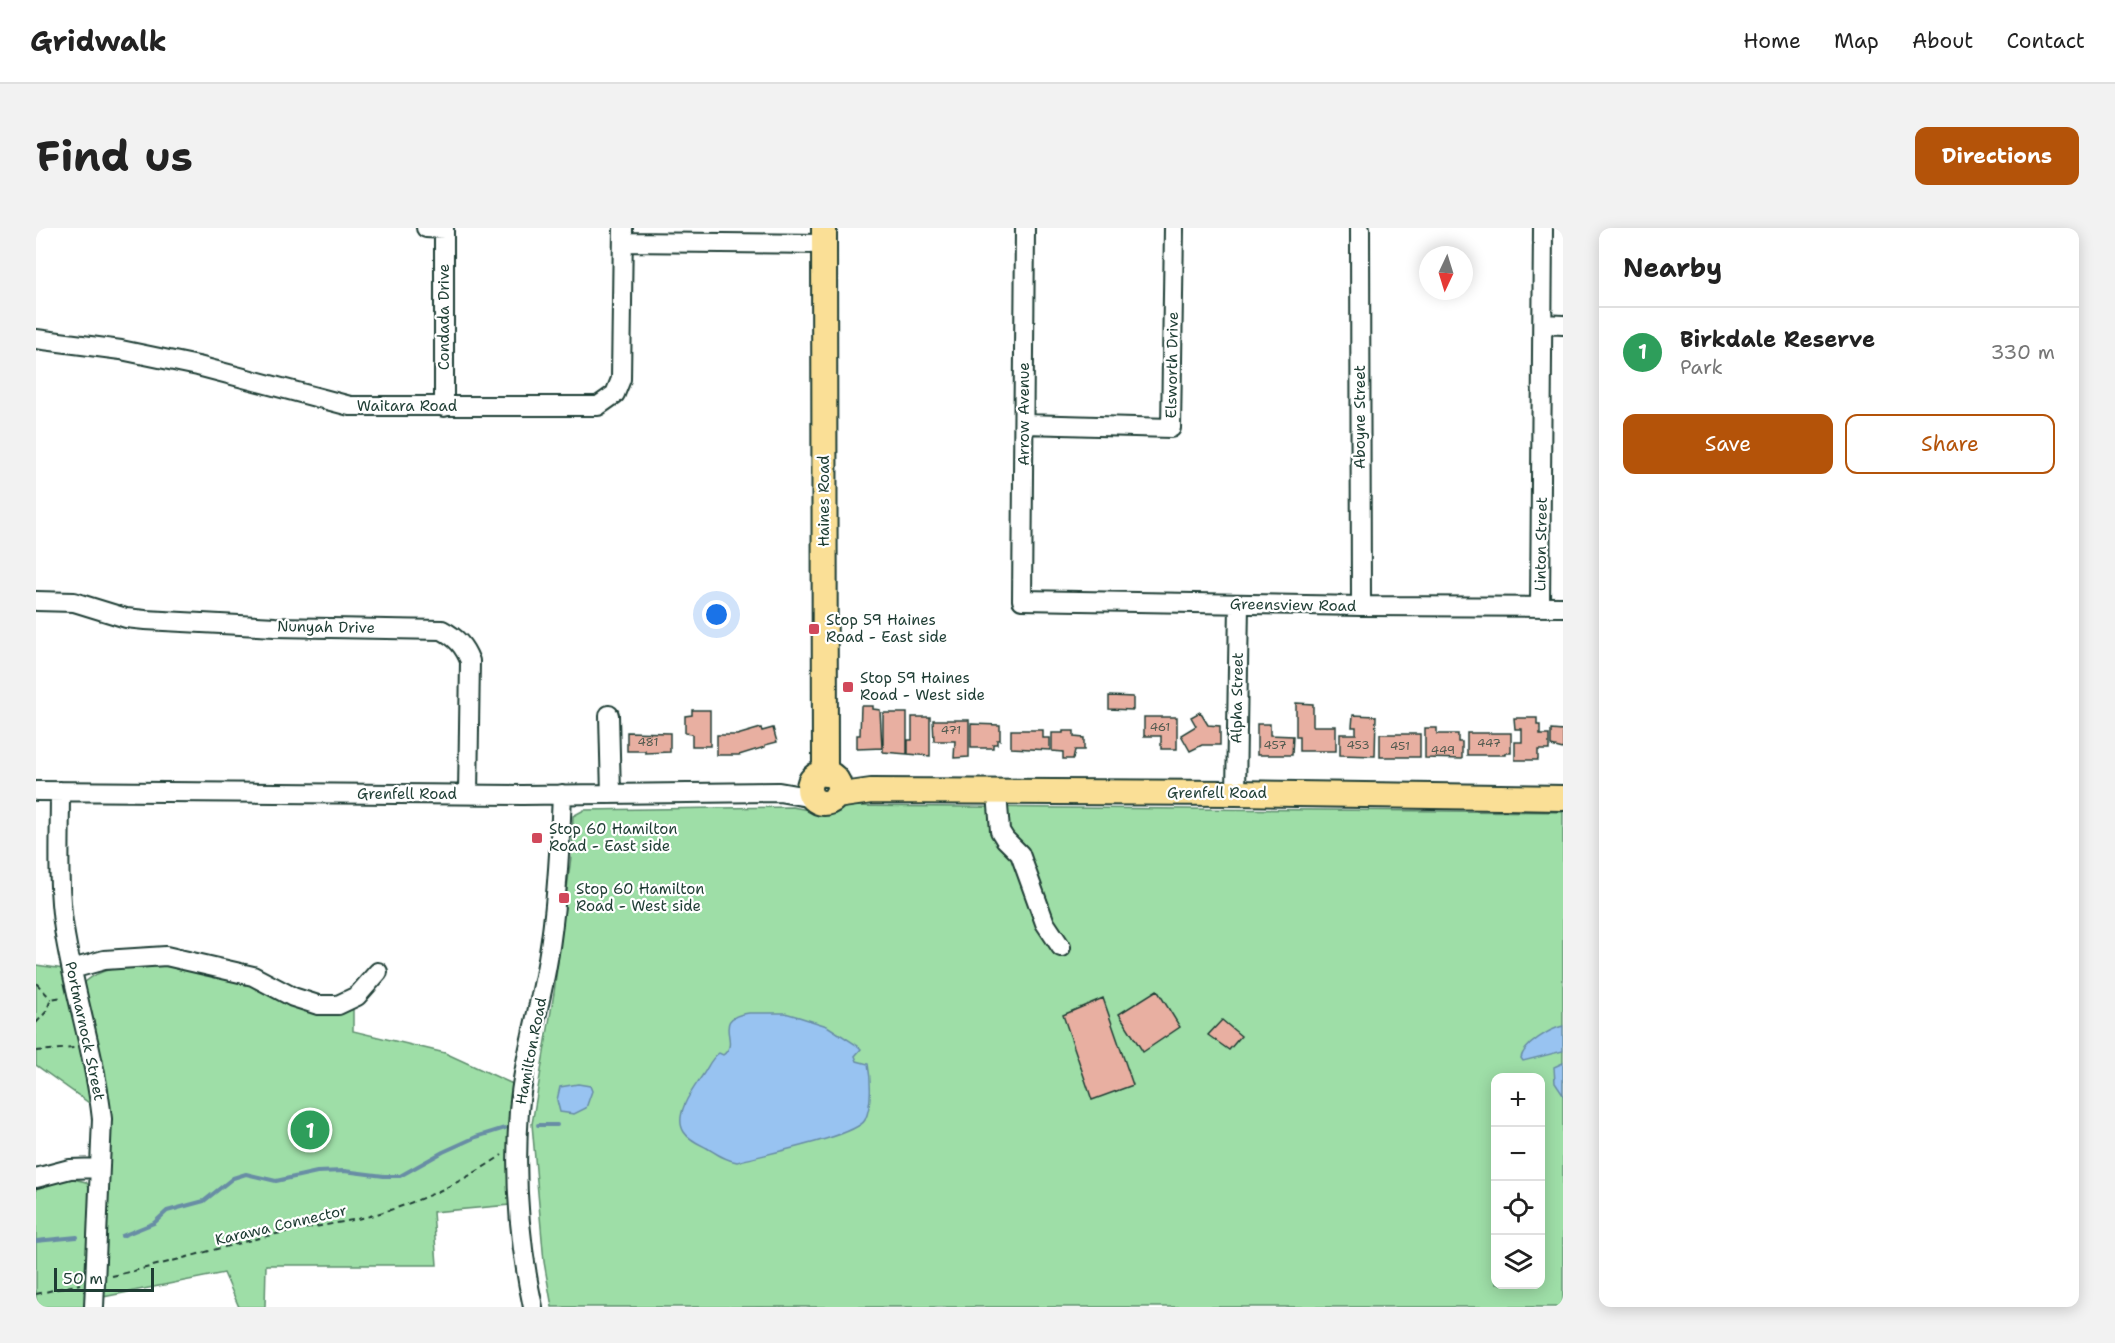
<!DOCTYPE html>
<meta charset="utf-8">
<style>
body{margin:0;font-family:"Shantell Sans",sans-serif;background:#f2f2f2;color:#222}
.controls{position:absolute;right:18px;bottom:18px;display:grid;overflow:hidden;border-radius:12px;box-shadow:0 3px 15px #0003}
.controls button{width:54px;height:54px;display:grid;place-items:center;padding:0;border:0;border-bottom:2px solid #e0e0e0;background:#fff;color:#222;font:30px sans-serif}
.compass{position:absolute;left:1383px;top:18px;width:54px;height:54px;border-radius:50%;background:#fff;box-shadow:0 3px 15px #0003;rotate:184deg}
.scale{position:absolute;left:18px;bottom:15px;width:100px;box-sizing:border-box;padding-left:6px;border:3px solid #1f3d34;border-top:0;font-size:16px;line-height:21px;white-space:nowrap;color:#1f3d34;-webkit-text-stroke:4px #fff;paint-order:stroke}
.you{position:absolute;left:681px;top:387px;width:21px;height:21px;margin:-15px;border:4px solid #fff;border-radius:50%;background:#1a73e8;box-shadow:0 0 0 9px #1a73e833}
.badge{display:grid;place-items:center;width:39px;height:39px;border-radius:50%;background:#b45309;color:#fff;font-size:20px;font-weight:700}
.pin{position:absolute;translate:-50% -50%;border:3px solid #fff;box-shadow:0 2px 6px #0006}
.list{margin:0;padding:0;list-style:none}
h2{display:flex;justify-content:space-between;align-items:center;height:78px;margin:0;padding:0 24px;font-size:26px}
h2 small{font-size:20px;font-weight:400;color:#767676}
.list li{display:grid;grid-template-columns:39px 1fr auto;gap:18px;align-items:center;box-sizing:border-box;height:90px;padding:0 24px;border-top:2px solid #e0e0e0}
.list b{display:block;font-size:22px;white-space:nowrap}
.list p{margin:0;font-size:20px;white-space:nowrap;color:#767676}
.list em{font-size:20px;font-style:normal;color:#767676}
.actions{display:flex;gap:12px;padding:18px 24px}
.actions a{flex:1;padding:14px 0;border:2px solid #b45309;border-radius:12px;text-align:center;font-size:21px;color:#b45309}
.actions .main{background:#b45309;color:#fff}
.icon{flex:none;width:33px;height:33px;fill:none;stroke:currentColor;stroke-width:2;stroke-linecap:round;stroke-linejoin:round}
.map{position:relative;flex:none;width:1527px;height:1079px;overflow:hidden;border-radius:12px}
header{display:flex;align-items:center;gap:36px;box-sizing:border-box;height:84px;padding:0 30px;background:#fff;border-bottom:2px solid #e0e0e0}
header strong{font-size:28px}
nav{display:flex;gap:33px;margin-inline-start:auto;font-size:21px}
.intro{display:flex;align-items:center;justify-content:space-between;box-sizing:border-box;height:144px;padding:0 36px}
h1{margin:0;font-size:42px}
.button{padding:15px 27px;border-radius:12px;background:#b45309;color:#fff;font-size:21px;font-weight:700}
main{display:flex;gap:36px;padding:0 36px}
aside{flex:1;background:#fff;border-radius:12px;box-shadow:0 3px 15px #0003}
.map>svg:first-child{display:block}
</style>
<header>
<strong>Gridwalk</strong>
<nav><a>Home</a><a>Map</a><a>About</a><a>Contact</a></nav>
</header>
<div class="intro"><h1>Find us</h1><a class="button">Directions</a></div>
<main>
<div class="map">
<svg width="1527" height="1079" viewBox="0 0 1527 1079">
<rect width="100%" height="100%" fill="#fff"/>
<filter id="ink" filterUnits="userSpaceOnUse"><feTurbulence type="fractalNoise" baseFrequency=".0167" numOctaves="2"/><feDisplacementMap in="SourceGraphic" scale="12" xChannelSelector="R" yChannelSelector="G"/><feConvolveMatrix kernelMatrix="1 2 1 2 8 2 1 2 1" color-interpolation-filters="sRGB"/></filter>
<g filter="url(#ink)">
<path fill="#9edea7" stroke="#5e8e6e" stroke-width="1.5" fill-rule="evenodd" d="M807,578L1527,584V1079H516L508,1034L496,896L518,765L536,621L537,588L548,582L756,579L789,585ZM1460,850H1504V1056H1460Z
M128,734L215,756L282,784L301,786L317,781V803L409,825L479,857L474,977L397,984L401,1037H230L229,1079H203L188,1045L67,1069L73,889L48,770L49,754C69,736 102,738 128,734Z
M0,737L28,741L56,877L0,837Z
M33,950L50,954L55,961L52,1079H0V960Z"/>
<path fill="#98c3f1" stroke="#688da5" stroke-width="1.5" d="M713,785H749L763,789L791,798L822,818L825,821L819,828L821,833L832,836C835,852 836,877 829,892C819,909 724,927 701,934C689,932 681,926 671,920C663,916 653,912 648,904C637,887 657,861 666,848C672,840 674,831 683,825L687,827C706,814 673,790 713,785Z
M1527,798V823L1487,833L1485,830C1488,816 1514,801 1527,798Z
M1527,835V867L1519,855L1518,839Z
M542,856L554,858L556,863L550,880L538,886L524,884L521,872L524,859Z"/>
<g fill="none" stroke-linecap="round" stroke-linejoin="round">
<path stroke="#688da5" stroke-width="4" d="M502,897H521
M86,1008L118,995L131,983L168,973L197,950L210,946L240,953L281,944L308,943L348,948H364L407,924L440,909L469,900
M0,1013L41,1009"/>
</g>
<path fill="#e8afa1" stroke="#1f3d34" stroke-width="1.5" d="M1073,468L1097,469V482L1073,481Z
M1260,475L1277,476V498H1300V523H1263V509H1260Z
M825,478H837V481L844,482L846,520L821,521V507H824Z
M656,482H674V518H656V506L649,505V488L656,487Z
M1164,484L1172,497L1184,498V517H1166L1154,523L1145,507L1160,498L1155,489Z
M847,485H871V526L847,524Z
M1317,487L1340,488L1339,528L1304,527V506H1320V499H1316Z
M876,489H894V528L872,526V512H876Z
M1108,489H1141V521H1125V508H1108Z
M1478,490H1501V497H1504V507H1513V522H1502V532H1479V514H1486V501H1479Z
M897,492H933V529L918,530L919,513H898Z
M935,496L964,497V512H961V516H957V520H935Z
M1221,496H1234V507L1257,508L1256,527H1221Z
M725,500L726,503L737,500L741,514L729,517V519L703,527H681V507H701Z
M1389,500H1401V506H1422V514H1426V531L1389,530Z
M975,502H1007V510H1014V522L975,520Z
M1515,502L1527,503V521L1515,518Z
M1027,503H1038V509L1048,510V522H1039L1037,531H1027V524L1016,523V505H1027Z
M591,504L634,505V524L609,525V523H591Z
M1431,505H1475V525H1469V527H1431Z
M1344,506H1384V529H1344Z
M1121,762L1144,799L1107,824L1083,786Z
M1067,770L1097,857L1056,872L1027,787Z
M1186,792L1205,808L1193,822L1172,807Z"/>
<g fill="none" stroke-linecap="round" stroke-linejoin="round">
<defs>
<path id="minor" d="M390,0L408,1
M989,0L986,372L1325,378L1527,379
M1324,0L1325,378
M587,14L788,16
M1507,96L1527,97
M0,111L85,122L162,138L314,178H562L579,166L585,151L587,0
M408,179V0
M989,196L1135,200L1138,0
M0,373L38,374L90,390L109,392L239,399L406,402C421,410 428,418 434,433L432,566
M1504,379L1507,0
M573,487L575,566
M0,563L486,567L743,564L777,570
M24,563C24,609 21,656 28,701C38,765 59,827 66,891L58,1079
M961,565L964,603L969,611L984,626L1009,695L1025,719
M1200,565L1203,376
M36,741L68,732L130,728L217,748L257,769L282,777H302L321,768L342,744
M0,950L34,941L64,940
M497,1079C483,1014 478,949 483,883C487,832 504,781 512,731C521,679 524,619 526,566"/>
<path id="major" d="M788,0L789,546
M773 560a15 15 0 1 1 30 0a15 15 0 1 1-30 0Z
M800,568L835,563L1200,565L1527,570"/>
</defs>
<use href="#minor" stroke="#1f3d34" stroke-width="22"/>
<use href="#major" stroke="#1f3d34" stroke-width="28"/>
<path stroke="#1f3d34" stroke-width="2" stroke-dasharray="6 4.5" stroke-linecap="butt" d="M0,755L15,771
M0,795L10,784L15,771L26,769
M0,823L38,820
M76,1048C129,1036 182,1020 235,1007C268,1000 302,996 334,988C381,975 426,955 466,927
M0,1066L44,1056"/>
<use href="#minor" stroke="#fff" stroke-width="18"/>
<use href="#major" stroke="#fadf96" stroke-width="24"/>
</g>
</g>
<g fill="#d1495b" stroke="#fff" stroke-width="2">
<rect x="772" y="395" width="12" height="12" rx="3"/>
<rect x="806" y="453" width="12" height="12" rx="3"/>
<rect x="495" y="604" width="12" height="12" rx="3"/>
<rect x="522" y="664" width="12" height="12" rx="3"/>
</g>
<g text-anchor="middle" stroke-width="4.5" stroke-linejoin="round" paint-order="stroke">
<g font-size="12" fill="#515a4f">
<text x="1124" y="503">461</text>
<text x="915" y="506">471</text>
<text x="612" y="518">481</text>
<text x="1453" y="519">447</text>
<text x="1239" y="521">457</text>
<text x="1322" y="521">453</text>
<text x="1364" y="522">451</text>
<text x="1407" y="526">449</text>
</g>
<g font-size="15" fill="#1f3d34" stroke="#fff">
<text transform="translate(408 89) rotate(-90)" y="5">Condada Drive</text>
<text transform="translate(1136 137) rotate(-89)" y="5">Elsworth Drive</text>
<text x="371" y="183">Waitara Road</text>
<text transform="translate(988 186) rotate(-90)" y="5">Arrow Avenue</text>
<text transform="translate(1324 189) rotate(-90)" y="5">Aboyne Street</text>
<text transform="translate(788 273) rotate(-90)" y="5">Haines Road</text>
<text transform="translate(1505 316) rotate(-89)" y="5">Linton Street</text>
<text transform="translate(1257 377) rotate(1)" y="5">Greensview Road</text>
<text transform="translate(290 399) rotate(1)" y="5">Nunyah Drive</text>
<text transform="translate(1201 470) rotate(-89)" y="5">Alpha Street</text>
<text x="1181" y="570">Grenfell Road</text>
<text x="371" y="571">Grenfell Road</text>
<text transform="translate(49 803) rotate(78)" y="5">Portmarnock Street</text>
<text transform="translate(495 823) rotate(-79)" y="5">Hamilton Road</text>
<text transform="translate(245 997) rotate(-13)" y="5">Karawa Connector</text>
</g>
<g font-size="15" fill="#1f3d34" stroke="#fff" text-anchor="start">
<text x="790" y="397">Stop 59 Haines<tspan x="790" dy="17">Road - East side</tspan></text>
<text x="824" y="455">Stop 59 Haines<tspan x="824" dy="17">Road - West side</tspan></text>
<text x="513" y="606">Stop 60 Hamilton<tspan x="513" dy="17">Road - East side</tspan></text>
<text x="540" y="666">Stop 60 Hamilton<tspan x="540" dy="17">Road - West side</tspan></text>
</g>
</g>
</svg>
<div class="controls">
<button>+</button>
<button>−</button>
<button><svg class="icon" aria-label="locate" viewBox="0 0 24 24"><circle cx="12" cy="12" r="6"/><path d="M12 2v4M12 18v4M2 12h4M18 12h4"/></svg></button>
<button><svg class="icon" aria-label="layers" viewBox="0 0 24 24"><path d="M12 4l9 5-9 5-9-5zM3 14l9 5 9-5"/></svg></button>
</div>
<svg class="compass" viewBox="-18 -18 36 36"><path d="M0-13l5 13h-10z" fill="#e53935"/><path d="M0 13l5-13h-10z" fill="#767676"/></svg>
<div class="scale">50 m</div>
<div class="you"></div>
<div class="pin badge" style="left:274px;top:902px;background:#2e9e5b">1</div>
</div>
<aside>
<h2>Nearby<small></small></h2>
<ul class="list">
<li><span class="badge" style="background:#2e9e5b">1</span><div><b>Birkdale Reserve</b><p>Park</p></div><em>330 m</em></li>
</ul>
<div class="actions"><a class="main">Save</a><a>Share</a></div>
</aside>
</main>
